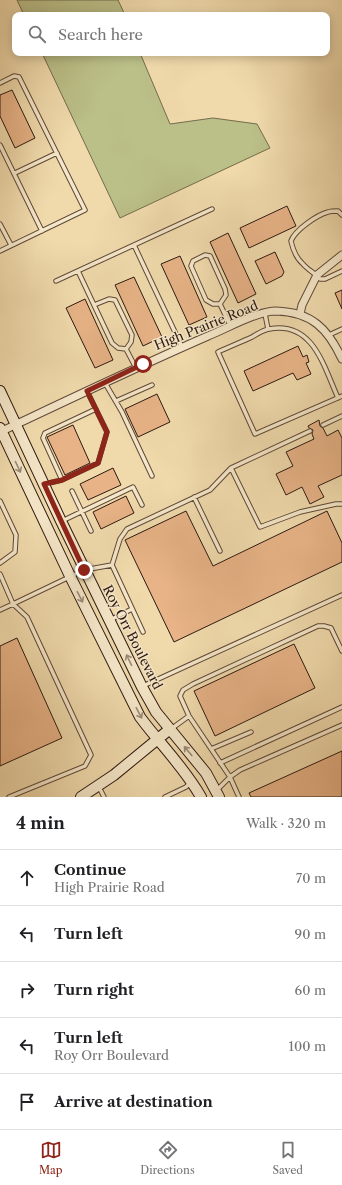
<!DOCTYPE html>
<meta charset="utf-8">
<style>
body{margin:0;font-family:"Libre Caslon Text",serif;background:#f6f6f6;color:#202124}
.stop{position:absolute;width:12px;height:12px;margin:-9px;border:3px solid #8f2418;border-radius:50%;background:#fff}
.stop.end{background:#8f2418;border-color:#fff;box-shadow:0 1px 4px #0008}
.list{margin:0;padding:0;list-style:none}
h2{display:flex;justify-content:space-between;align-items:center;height:52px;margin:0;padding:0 16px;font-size:17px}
h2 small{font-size:13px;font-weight:400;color:#757577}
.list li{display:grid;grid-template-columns:26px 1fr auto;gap:12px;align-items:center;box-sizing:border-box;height:56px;padding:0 16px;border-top:1px solid #e0e0e0}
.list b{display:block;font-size:15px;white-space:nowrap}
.list p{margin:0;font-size:13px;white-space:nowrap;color:#757577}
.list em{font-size:13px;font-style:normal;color:#757577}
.icon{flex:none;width:22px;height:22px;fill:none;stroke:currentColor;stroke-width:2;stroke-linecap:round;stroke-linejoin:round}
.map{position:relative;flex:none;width:342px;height:797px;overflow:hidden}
.search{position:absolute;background:#fff;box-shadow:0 2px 10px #0003;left:12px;right:12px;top:12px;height:44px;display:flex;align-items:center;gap:10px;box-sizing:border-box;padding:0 14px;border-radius:8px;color:#757577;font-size:15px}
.sheet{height:332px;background:#fff}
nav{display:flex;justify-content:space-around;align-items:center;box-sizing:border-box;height:56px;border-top:1px solid #e0e0e0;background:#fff;font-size:11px;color:#757577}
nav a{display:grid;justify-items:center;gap:2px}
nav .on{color:#8f2418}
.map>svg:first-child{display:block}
</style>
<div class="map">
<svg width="342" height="797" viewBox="0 0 342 797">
<rect width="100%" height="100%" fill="#f0daac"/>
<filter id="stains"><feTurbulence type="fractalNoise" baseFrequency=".005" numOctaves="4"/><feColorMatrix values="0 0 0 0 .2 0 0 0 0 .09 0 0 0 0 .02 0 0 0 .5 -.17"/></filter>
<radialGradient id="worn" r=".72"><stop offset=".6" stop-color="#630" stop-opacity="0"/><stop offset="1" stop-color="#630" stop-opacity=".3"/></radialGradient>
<path fill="#bbbf88" stroke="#746c4c" d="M17,0H118L125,15H24Z
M42,53H140L170,124L213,118L257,124L270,148L120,218Z"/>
<path fill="#e7b387" stroke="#2d1911" d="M12,90L35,138L15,148L0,116V95Z
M287,206L296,226L249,248L240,228Z
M228,233L256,294L238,303L210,242Z
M275,252L284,272L282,276L266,284L255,261Z
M180,256L207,317L189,325L161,264Z
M134,277L162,337L143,346L115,285Z
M342,290V309L335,293Z
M85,299L113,360L95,368L66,308Z
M298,346L303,357L307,355L309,362L306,363L311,374L297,380L293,373L253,391L244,371Z
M157,394L170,422L138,437L125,409Z
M319,420L320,426L323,428L327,436L338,430L342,438V475L318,486L324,497L310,504L302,487L286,495L276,474L293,466L286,452L314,439L312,434L313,430L309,428L308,426Z
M73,425L90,463L65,475L47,437Z
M113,468L121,485L88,500L80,484Z
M126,496L134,513L101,529L93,512Z
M186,511L213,566L327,511L342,543V562L174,642L125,540Z
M17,638L62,738L0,766V646Z
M294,644L315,688L215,736L194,691Z
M342,751V797H251L249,793Z"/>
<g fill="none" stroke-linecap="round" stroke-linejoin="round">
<defs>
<path id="lane" d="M0,83L14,76L19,77L85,210L0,251
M0,145L42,231
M15,173L57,153
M342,215L338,211C335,211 331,211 328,212C317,215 295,230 291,241C293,250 296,258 303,264C308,270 315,273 320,279H325L342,271
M0,224L11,245
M134,245L182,347
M78,271L94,305
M56,281L212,209
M220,304H213L206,300L191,266L193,261L205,255L210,256L225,289L226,295L220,304L230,325
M265,314L268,329
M329,335L342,329
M126,349L118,348L112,343L94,305L109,299L115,300L132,335L131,342L126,349L136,368
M105,383L122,412L152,476
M338,398C324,367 313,320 269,329C263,330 257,334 252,337C241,342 229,347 218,352L255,434L342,396
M116,401L152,385
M323,425L342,416
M231,468L260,527L300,512L336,504H342
M62,480L43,438L45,433L96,409
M45,484L62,480L98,463L107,432L87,391
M72,491L91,531
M194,497L220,551
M0,501L16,535L15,552L0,563
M62,521L133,487L142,505
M112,565L120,539L127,529L210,490L231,468L310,431
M0,574L13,604L0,610
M110,620L132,609
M143,686L342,595
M171,729L189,716
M211,749L251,732
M220,763L342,707
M99,787L104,797
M217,790L230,777L240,770L342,725
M9,797L85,766L91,755L27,617L13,604L84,570L112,565L143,632
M165,797L186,787L190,783
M239,797L230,777L189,716L180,696L183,690L193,684L318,626H324L331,628L342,651"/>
<path id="street" d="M300,314L302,305L317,275L342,255
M2,431C70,399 139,366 208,336C226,329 257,311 276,311C312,312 328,329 342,359"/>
<path id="secondary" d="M0,391L61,521L142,687L156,712L206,773L219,797
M0,428L70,576L140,717C160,744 184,767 201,797
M81,797L114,775L170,729"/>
</defs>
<use href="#lane" stroke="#5e4938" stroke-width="5.5"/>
<use href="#street" stroke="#5e4938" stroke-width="9"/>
<use href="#secondary" stroke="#2d1911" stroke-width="12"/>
<use href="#lane" stroke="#f5e7c9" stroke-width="3.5"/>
<use href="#street" stroke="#f5e7c9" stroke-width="7"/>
<use href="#secondary" stroke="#f5e7c9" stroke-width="10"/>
</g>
<defs><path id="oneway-shaft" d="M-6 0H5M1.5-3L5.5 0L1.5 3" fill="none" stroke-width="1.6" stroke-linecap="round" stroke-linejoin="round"/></defs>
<g stroke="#9b8a76">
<use href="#oneway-shaft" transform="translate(18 467) rotate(65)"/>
<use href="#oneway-shaft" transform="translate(80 597) rotate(63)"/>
<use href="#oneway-shaft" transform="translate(129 660) rotate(-116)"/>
<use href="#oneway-shaft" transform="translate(139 713) rotate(62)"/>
<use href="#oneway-shaft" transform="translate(188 751) rotate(-130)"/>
</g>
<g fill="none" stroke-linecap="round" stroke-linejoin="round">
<path stroke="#8f2418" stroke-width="5" d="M84,570L44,484L62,480L98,463L107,432L87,391L143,364"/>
</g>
<g text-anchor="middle" stroke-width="3" stroke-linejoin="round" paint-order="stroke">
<g font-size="13" fill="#2d1911" stroke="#f5e7c9">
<text transform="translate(206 325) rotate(-22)" y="5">High Prairie Road</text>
<text transform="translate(133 637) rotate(63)" y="5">Roy Orr Boulevard</text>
</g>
</g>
<rect width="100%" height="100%" filter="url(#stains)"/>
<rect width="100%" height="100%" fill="url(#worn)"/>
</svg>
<div class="stop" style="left:143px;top:364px"></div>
<div class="stop end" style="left:84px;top:570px"></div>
<div class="search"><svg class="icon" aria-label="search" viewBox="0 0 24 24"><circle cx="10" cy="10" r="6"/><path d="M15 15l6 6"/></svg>Search here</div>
</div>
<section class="sheet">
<h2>4 min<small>Walk · 320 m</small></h2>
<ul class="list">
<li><svg class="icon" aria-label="ahead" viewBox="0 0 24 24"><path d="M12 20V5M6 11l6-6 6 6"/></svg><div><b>Continue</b><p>High Prairie Road</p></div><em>70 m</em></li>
<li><svg class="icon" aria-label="left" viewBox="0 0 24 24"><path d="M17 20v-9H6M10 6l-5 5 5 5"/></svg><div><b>Turn left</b></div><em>90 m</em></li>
<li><svg class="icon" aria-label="right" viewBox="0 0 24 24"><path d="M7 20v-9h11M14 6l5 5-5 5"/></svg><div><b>Turn right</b></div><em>60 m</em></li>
<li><svg class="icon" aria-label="left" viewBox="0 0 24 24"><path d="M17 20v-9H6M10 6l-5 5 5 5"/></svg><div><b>Turn left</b><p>Roy Orr Boulevard</p></div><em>100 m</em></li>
<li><svg class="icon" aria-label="arrive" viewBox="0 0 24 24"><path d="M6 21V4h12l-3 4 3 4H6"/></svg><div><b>Arrive at destination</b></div></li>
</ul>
</section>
<nav>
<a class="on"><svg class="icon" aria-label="map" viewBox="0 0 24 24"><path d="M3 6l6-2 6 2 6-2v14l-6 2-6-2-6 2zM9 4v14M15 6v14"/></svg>Map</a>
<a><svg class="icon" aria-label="directions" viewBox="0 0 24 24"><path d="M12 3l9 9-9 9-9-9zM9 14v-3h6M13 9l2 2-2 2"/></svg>Directions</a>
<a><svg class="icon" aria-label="saved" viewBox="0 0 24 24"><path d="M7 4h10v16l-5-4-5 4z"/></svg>Saved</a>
</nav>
